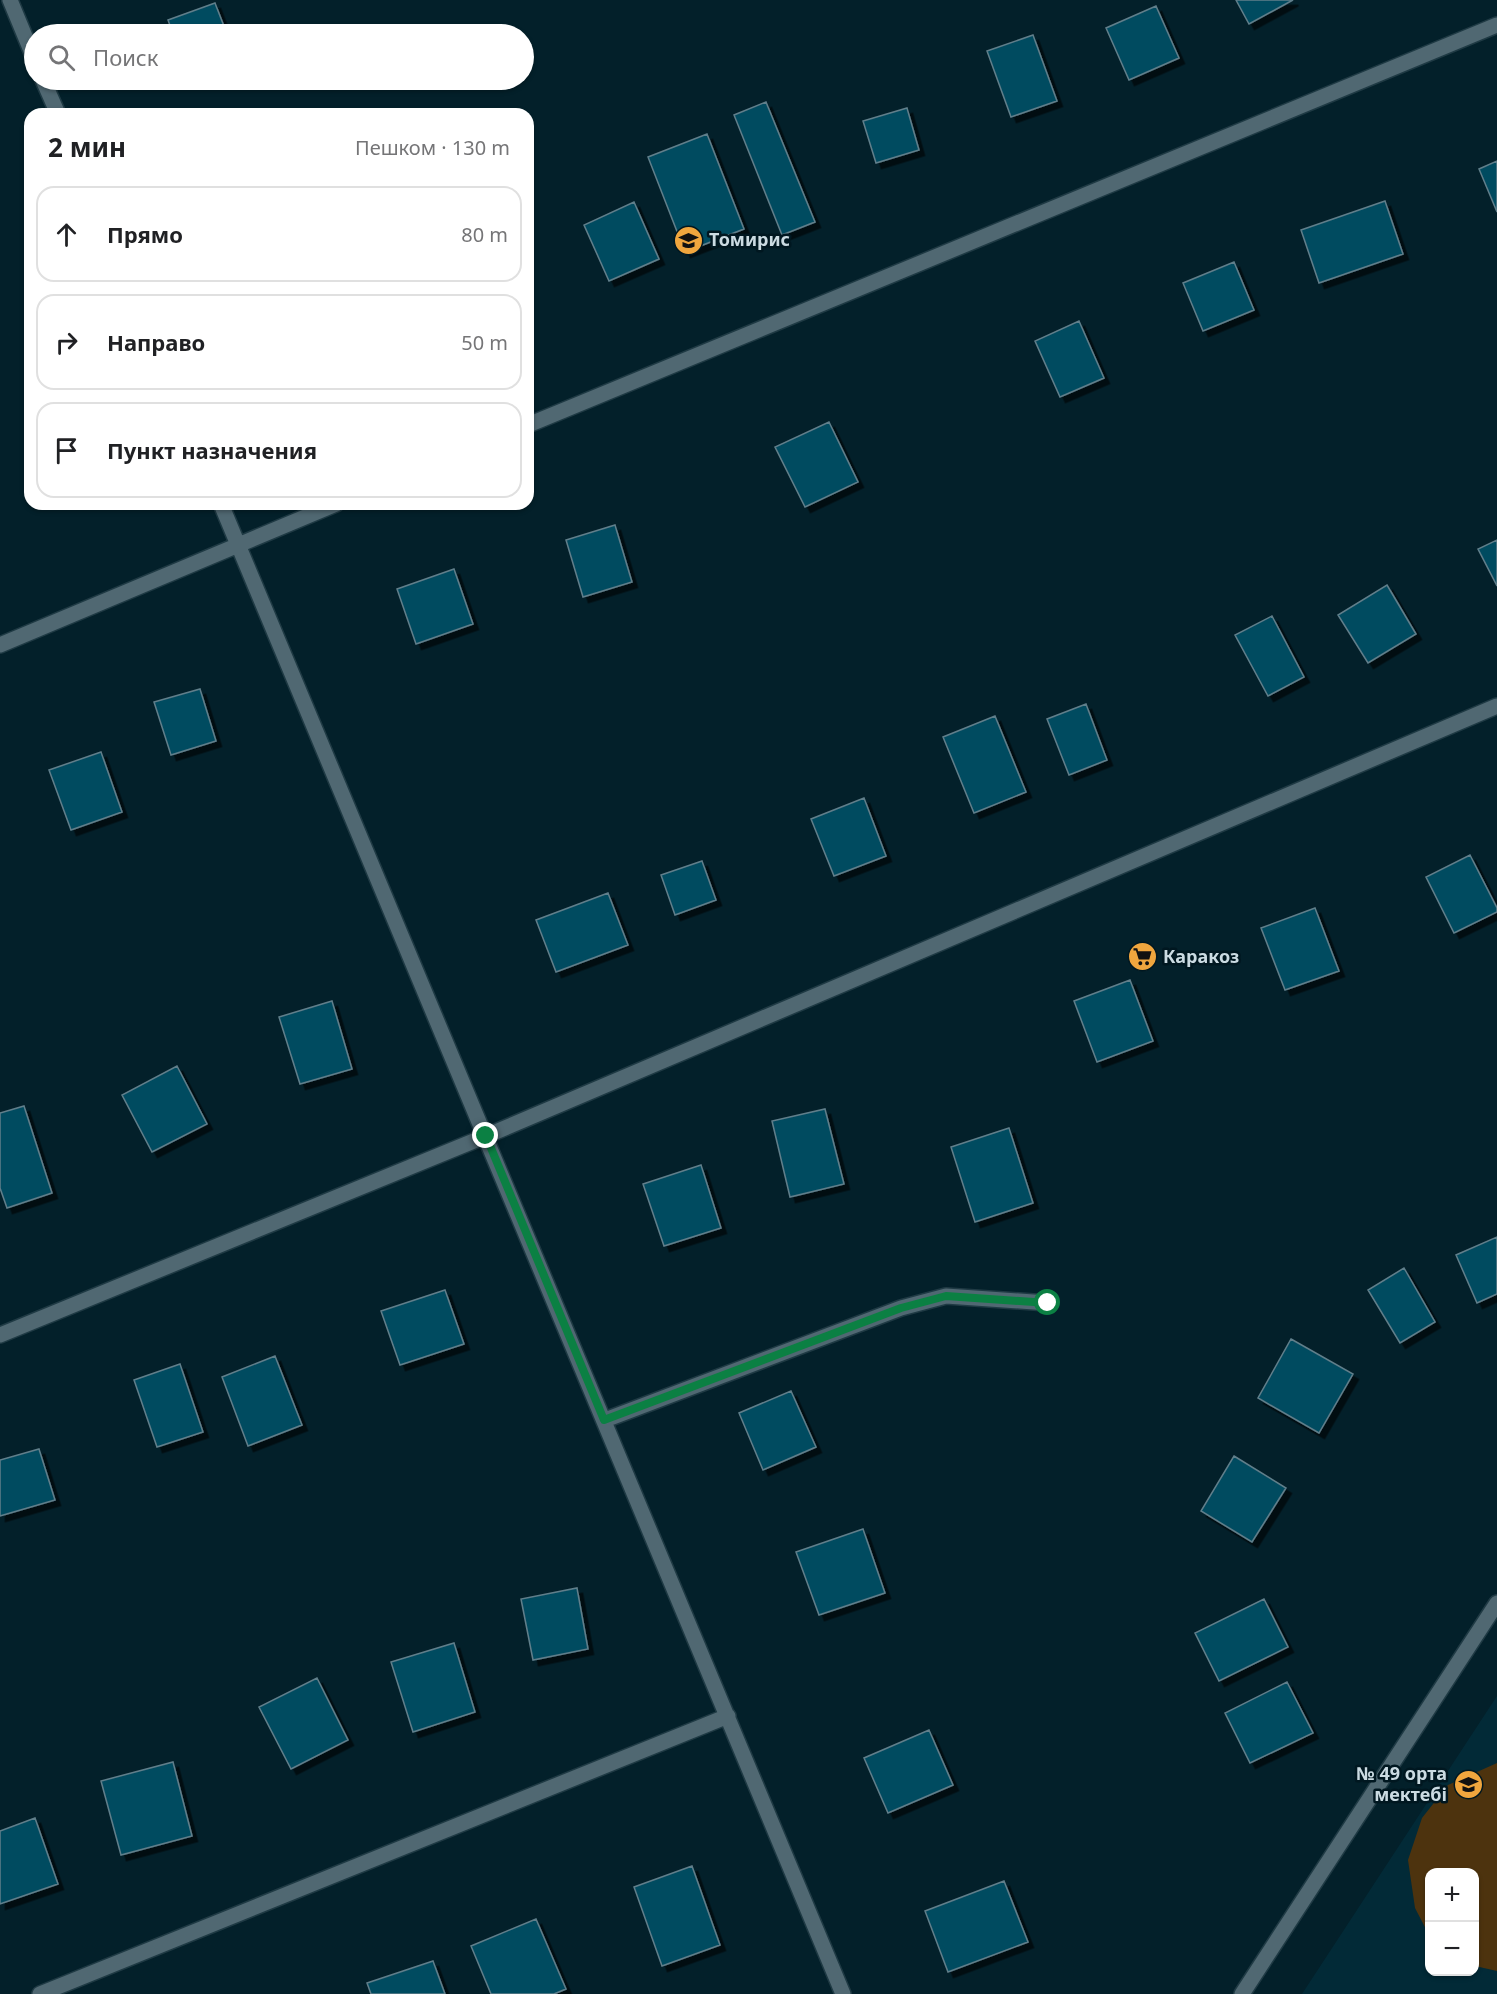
<!DOCTYPE html>
<html lang="ru">
<meta charset="utf-8">
<style>
body{margin:0;font-family:"Noto Sans",sans-serif;background:#f2f2f2;color:#202124}
.controls{position:absolute;right:18px;bottom:18px;display:grid;overflow:hidden;border-radius:12px;box-shadow:0 2px 4px #0004}
.controls button{width:54px;height:54px;display:grid;place-items:center;padding:0;border:0;border-bottom:2px solid #e0e0e0;background:#fff;color:#202124;font:30px sans-serif}
.stop{position:absolute;width:18px;height:18px;margin:-14px;border:4px solid #0b8043;border-radius:50%;background:#fff}
.stop.end{background:#0b8043;border-color:#fff;box-shadow:0 2px 6px #0008}
.list{margin:0;padding:0;list-style:none}
h2{display:flex;justify-content:space-between;align-items:center;height:78px;margin:0;padding:0 24px;font-size:26px}
h2 small{font-size:20px;font-weight:400;color:#757577}
.list li{display:grid;grid-template-columns:39px 1fr auto;gap:18px;align-items:center;box-sizing:border-box;height:96px;margin:0 12px 12px;padding:0 12px;border:2px solid #e0e0e0;border-radius:18px}
.list b{display:block;font-size:22px;white-space:nowrap}
.list em{font-size:20px;font-style:normal;color:#757577}
.icon{flex:none;width:33px;height:33px;fill:none;stroke:currentColor;stroke-width:2;stroke-linecap:round;stroke-linejoin:round}
.map{position:relative;flex:none;width:1497px;height:1994px;overflow:hidden}
.search{position:absolute;background:#fff;box-shadow:0 2px 4px #0004;left:24px;top:24px;width:510px;height:66px;display:flex;align-items:center;gap:15px;box-sizing:border-box;padding:0 21px;border-radius:33px;color:#757577;font-size:22px}
.panel{position:absolute;background:#fff;box-shadow:0 2px 4px #0004;left:24px;top:108px;width:510px;height:402px;border-radius:18px}
.map>svg:first-child{display:block}
</style>
<div class="map">
<svg width="1497" height="1994" viewBox="0 0 1497 1994">
<defs>
<filter id="shadow"><feDropShadow dx="5.5" dy="5.5" stdDeviation="0" flood-color="#0009"/></filter>
</defs>
<rect width="100%" height="100%" fill="#03202a"/>
<path fill="#022a37" fill-rule="evenodd" d="M1497,1696V1994H1302ZM1430,1872H1474V1972H1430Z"/>
<path fill="#4d330e" d="M1497,1763V1971L1475,1966L1474,1872H1430L1429,1935L1415,1908L1408,1860L1422,1818L1448,1785Z"/>
<path fill="#054c61" stroke="#617f8b" stroke-width="1.5" filter="url(#shadow)" d="M1236,0H1293L1249,24Z
M215,3L227,34H173L168,20Z
M1156,6L1179,58L1129,80L1106,28Z
M1033,35L1057,101L1011,117L987,51Z
M766,102L815,222L782,235L734,115Z
M907,108L919,150L876,163L863,121Z
M707,134L744,229L685,252L648,157Z
M1497,161V212L1479,169Z
M1385,201L1403,254L1319,283L1301,230Z
M634,202L659,259L609,281L584,225Z
M1234,262L1254,310L1203,331L1183,283Z
M1079,321L1104,378L1060,397L1035,341Z
M829,422L858,482L805,507L775,447Z
M615,525L632,582L583,597L566,540Z
M1497,540V586L1478,549Z
M454,569L473,624L416,644L397,589Z
M1387,585L1416,634L1368,663L1338,615Z
M1272,616L1304,677L1268,696L1235,635Z
M200,689L216,741L171,755L154,702Z
M1086,704L1107,760L1069,775L1047,719Z
M995,716L1026,792L974,813L943,737Z
M101,752L122,812L71,830L49,770Z
M864,798L886,856L834,876L811,819Z
M1470,855L1497,908V912L1454,933L1426,877Z
M702,861L716,900L675,915L661,875Z
M608,893L628,945L556,972L536,920Z
M1315,908L1339,971L1285,990L1261,928Z
M1130,980L1153,1041L1097,1062L1074,1001Z
M332,1001L352,1069L300,1084L279,1017Z
M177,1066L207,1124L152,1152L122,1095Z
M24,1106L52,1193L7,1208L0,1188V1113Z
M825,1109L844,1184L790,1197L772,1121Z
M1009,1128L1033,1203L975,1222L951,1147Z
M701,1165L721,1228L664,1246L643,1184Z
M1497,1237V1294L1477,1303L1456,1255Z
M1404,1268L1435,1322L1400,1343L1368,1290Z
M445,1290L464,1344L400,1365L381,1311Z
M1291,1339L1353,1374L1319,1433L1258,1398Z
M275,1356L302,1425L248,1446L222,1377Z
M180,1364L203,1432L157,1447L134,1380Z
M791,1391L816,1447L763,1470L739,1413Z
M39,1449L55,1500L0,1516V1460Z
M1234,1456L1286,1488L1252,1542L1201,1511Z
M863,1529L885,1593L819,1615L796,1552Z
M577,1588L588,1649L533,1660L521,1599Z
M1264,1599L1288,1647L1219,1681L1195,1633Z
M454,1643L475,1712L413,1732L391,1662Z
M317,1678L348,1740L291,1769L259,1707Z
M1287,1682L1313,1733L1250,1763L1225,1713Z
M929,1730L953,1785L888,1813L864,1758Z
M173,1762L192,1836L121,1855L101,1781Z
M35,1818L58,1884L0,1904V1831Z
M692,1866L720,1945L662,1966L634,1887Z
M1004,1881L1028,1942L948,1972L925,1911Z
M536,1919L566,1989L554,1994H491L471,1946Z
M433,1961L445,1994H371L367,1983Z"/>
<g fill="none" stroke-linecap="round" stroke-linejoin="round">
<defs>
<path id="minor" d="M10,0L34,58
M43,80L58,114
M528,425L1497,25
M221,504L843,1994
M0,645L336,504
M0,1335L486,1136L1497,706
M605,1420L901,1308L946,1296L1048,1303
M40,1994L728,1716
M1242,1994L1497,1603"/>
</defs>
<use href="#minor" stroke="#1f3a44" stroke-width="18"/>
<use href="#minor" stroke="#506872" stroke-width="15"/>
</g>
<g fill="none" stroke-linecap="round" stroke-linejoin="round">
<path stroke="#0b8043" stroke-width="8" d="M486,1136L604,1420L901,1308L946,1296L1048,1303"/>
</g>
<defs>
<symbol id="school-disc" viewBox="-11 -11 22 22"><circle r="9.5" fill="#f0a63e" stroke="#001720"/><path d="M0-5L7-2L0 1L-7-2ZM-4 1L0 2.5L4 1V4Q0 6-4 4Z" fill="#111"/></symbol>
<symbol id="supermarket-disc" viewBox="-11 -11 22 22"><circle r="9.5" fill="#f0a63e" stroke="#001720"/><path d="M-6-5.5h2.5l.6 2H6L4.5 2H-2.5L-4.4-4H-6ZM-1.5 3.2a1.3 1.3 0 1 0 .1 0ZM3 3.2a1.3 1.3 0 1 0 .1 0Z" fill="#111"/></symbol>
</defs>
<g fill-rule="evenodd">
<use href="#school-disc" x="672" y="224" width="33" height="33"/>
<use href="#supermarket-disc" x="1126" y="940" width="33" height="33"/>
<use href="#school-disc" x="1452" y="1768" width="33" height="33"/>
</g>
<g text-anchor="middle" stroke-width="5" stroke-linejoin="round" paint-order="stroke">
<g font-size="18" font-weight="bold" fill="#cbdbe2" stroke="#001720" text-anchor="start">
<text x="709" y="246">Томирис</text>
<text x="1163" y="963">Каракоз</text>
<text x="1447" y="1780" text-anchor="end">№ 49 орта<tspan x="1447" dy="21">мектебі</tspan></text>
</g>
</g>
</svg>
<div class="controls">
<button>+</button>
<button>−</button>
</div>
<div class="stop" style="left:1048px;top:1303px"></div>
<div class="stop end" style="left:486px;top:1136px"></div>
<div class="search"><svg class="icon" aria-label="search" viewBox="0 0 24 24"><circle cx="10" cy="10" r="6"/><path d="M15 15l6 6"/></svg>Поиск</div>
<section class="panel">
<h2>2 мин<small>Пешком · 130 m</small></h2>
<ul class="list">
<li><svg class="icon" aria-label="ahead" viewBox="0 0 24 24"><path d="M12 20V5M6 11l6-6 6 6"/></svg><div><b>Прямо</b></div><em>80 m</em></li>
<li><svg class="icon" aria-label="right" viewBox="0 0 24 24"><path d="M7 20v-9h11M14 6l5 5-5 5"/></svg><div><b>Направо</b></div><em>50 m</em></li>
<li><svg class="icon" aria-label="arrive" viewBox="0 0 24 24"><path d="M6 21V4h12l-3 4 3 4H6"/></svg><div><b>Пункт назначения</b></div></li>
</ul>
</section>
</div>
